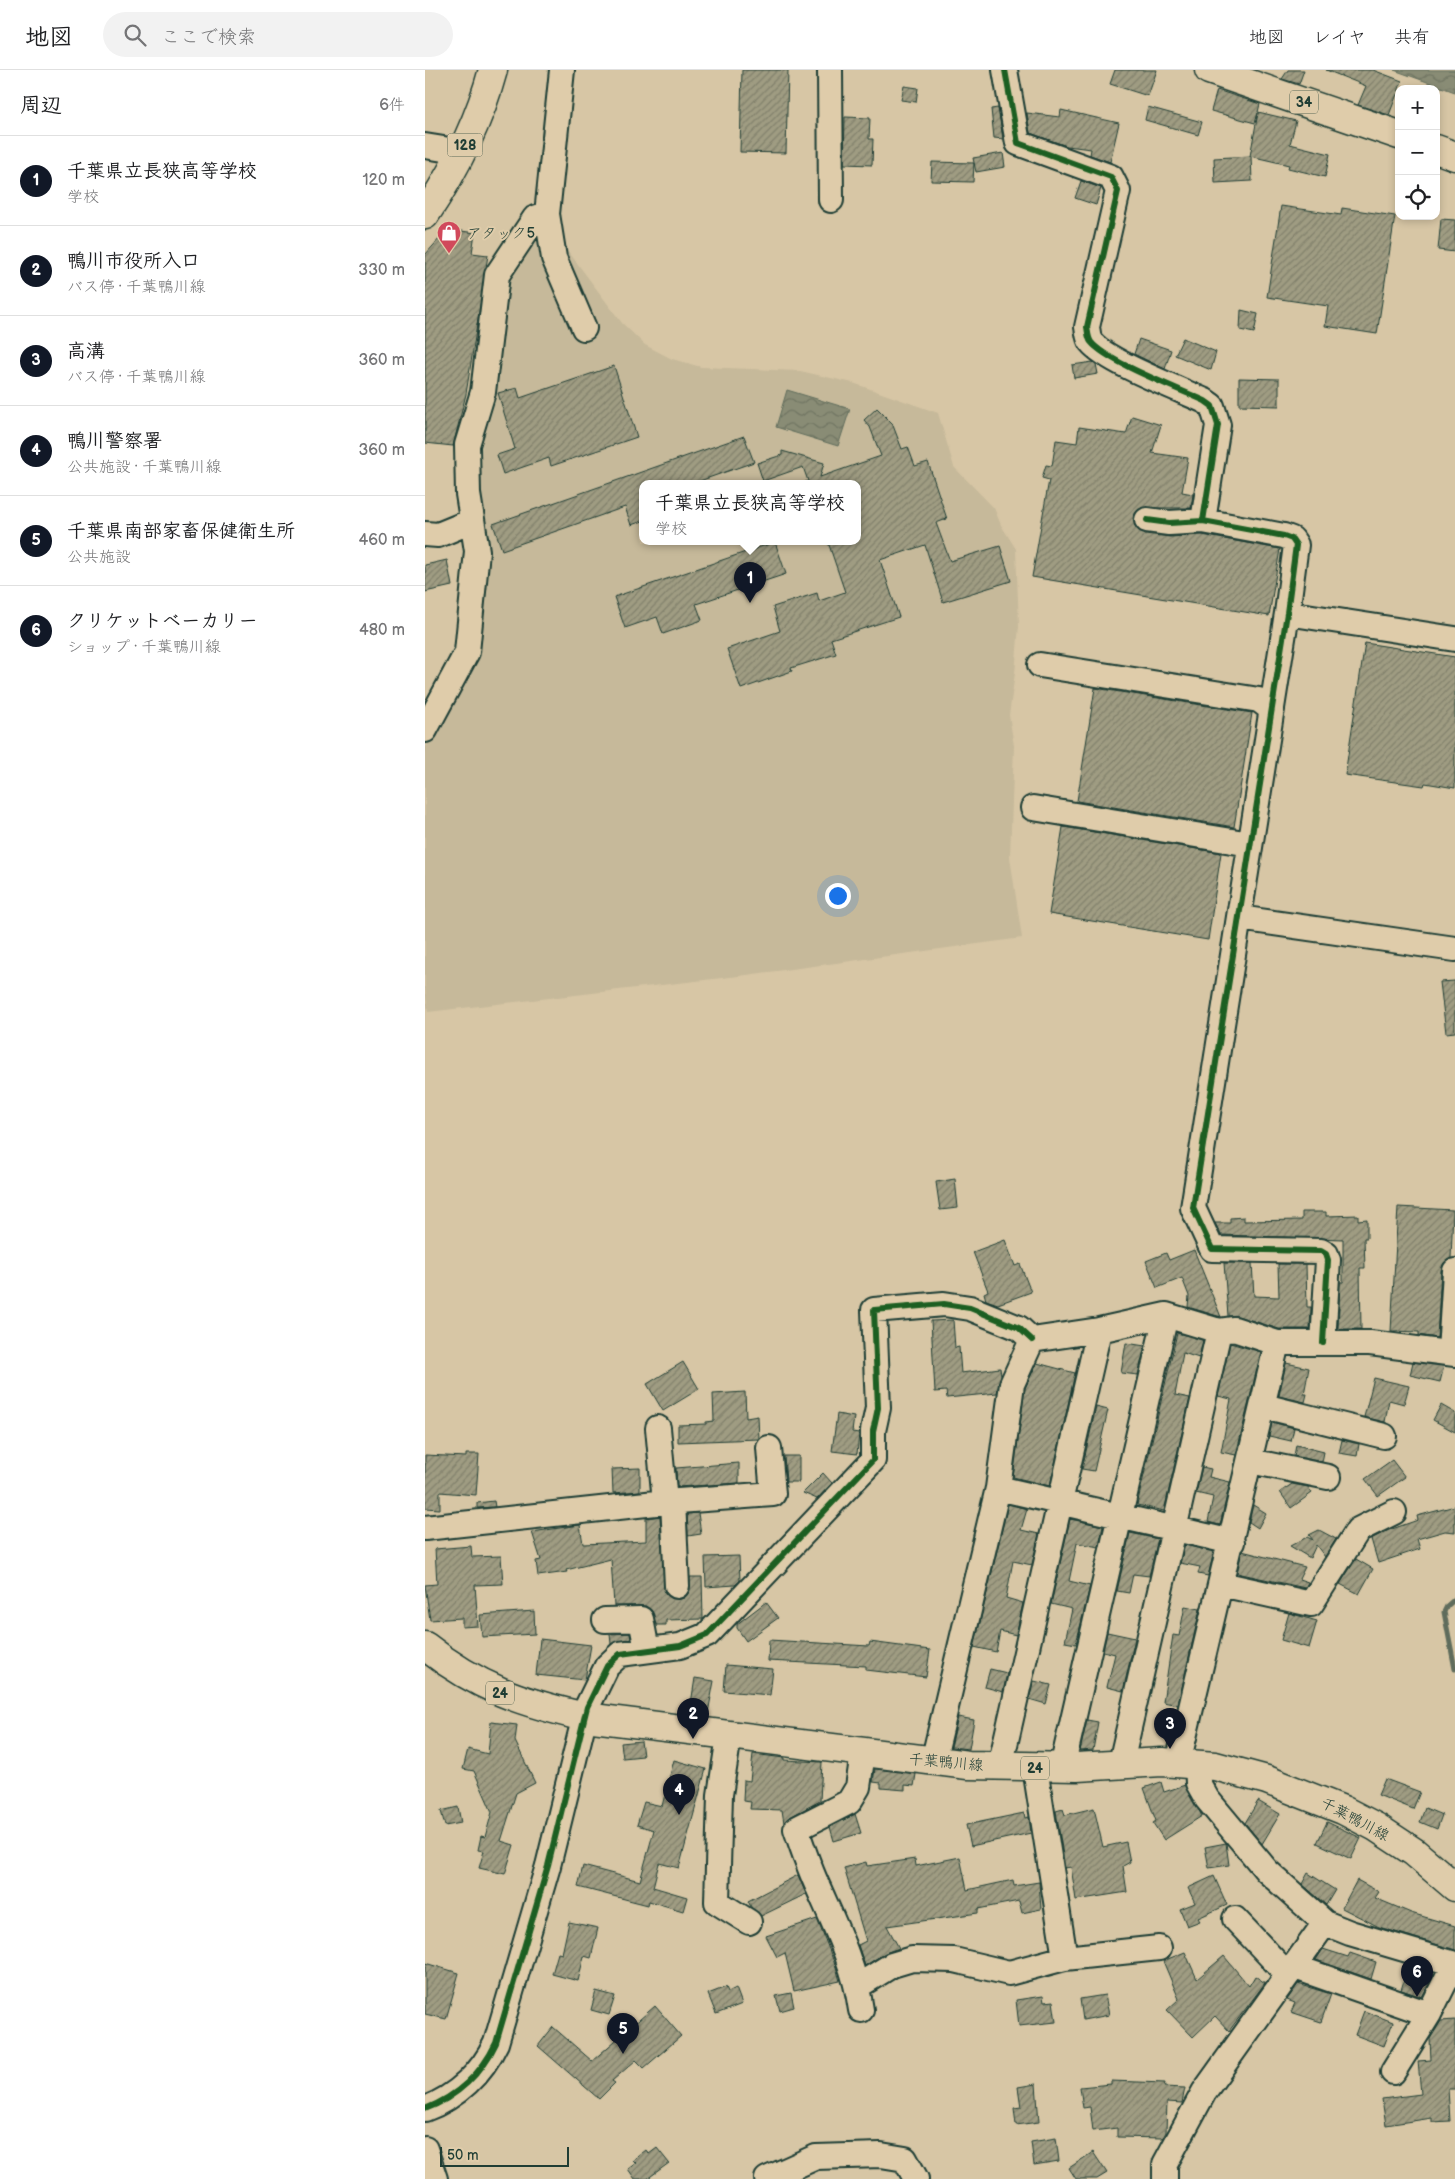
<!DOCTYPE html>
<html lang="ja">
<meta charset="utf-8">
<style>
body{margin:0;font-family:"Balsamiq Sans","Klee One",sans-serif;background:#f2f2f2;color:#202124}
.controls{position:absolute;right:15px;top:15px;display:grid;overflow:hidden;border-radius:10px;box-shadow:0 2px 8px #0003}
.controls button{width:45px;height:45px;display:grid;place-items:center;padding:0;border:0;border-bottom:1px solid #e0e0e0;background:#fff;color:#202124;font:25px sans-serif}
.scale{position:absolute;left:15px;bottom:12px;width:129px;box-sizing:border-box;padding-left:5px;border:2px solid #1f3d34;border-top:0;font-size:14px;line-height:18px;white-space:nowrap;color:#1f3d34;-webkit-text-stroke:4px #dfccaa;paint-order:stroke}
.you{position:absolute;left:412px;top:825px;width:18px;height:18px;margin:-12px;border:4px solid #fff;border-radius:50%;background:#1a73e8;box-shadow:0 0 0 8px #1a73e833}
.badge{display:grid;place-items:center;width:32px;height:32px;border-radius:50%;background:#111827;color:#fff;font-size:16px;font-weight:700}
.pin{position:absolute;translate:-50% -41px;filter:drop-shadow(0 1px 2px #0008)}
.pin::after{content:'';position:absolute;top:26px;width:18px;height:15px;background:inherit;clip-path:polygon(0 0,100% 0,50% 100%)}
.popup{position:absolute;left:214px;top:410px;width:222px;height:65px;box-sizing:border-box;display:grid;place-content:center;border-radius:10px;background:#fff;filter:drop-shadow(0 1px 4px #0005);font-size:16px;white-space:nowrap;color:#757577}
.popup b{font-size:19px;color:#202124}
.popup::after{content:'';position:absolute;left:50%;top:100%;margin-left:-10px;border:10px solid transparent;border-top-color:#fff}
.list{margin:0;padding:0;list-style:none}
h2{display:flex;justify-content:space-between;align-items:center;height:65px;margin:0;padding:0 20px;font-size:21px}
h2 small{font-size:16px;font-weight:400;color:#757577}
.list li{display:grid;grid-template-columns:32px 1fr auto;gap:15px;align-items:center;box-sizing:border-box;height:90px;padding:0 20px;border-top:1px solid #e0e0e0}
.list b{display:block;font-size:19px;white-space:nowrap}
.list p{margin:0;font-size:16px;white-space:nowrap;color:#757577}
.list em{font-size:16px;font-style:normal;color:#757577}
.icon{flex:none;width:28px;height:28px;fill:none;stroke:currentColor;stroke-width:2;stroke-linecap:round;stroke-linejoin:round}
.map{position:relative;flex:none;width:1030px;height:2109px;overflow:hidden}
header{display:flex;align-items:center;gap:30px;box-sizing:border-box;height:70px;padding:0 25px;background:#fff;border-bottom:1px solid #e0e0e0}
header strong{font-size:24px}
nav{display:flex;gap:28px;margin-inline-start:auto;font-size:18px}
.search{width:350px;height:45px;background:#f2f2f2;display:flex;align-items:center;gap:12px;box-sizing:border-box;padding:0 18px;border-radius:28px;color:#757577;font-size:19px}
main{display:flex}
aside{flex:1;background:#fff}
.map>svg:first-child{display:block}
</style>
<header>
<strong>地図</strong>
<div class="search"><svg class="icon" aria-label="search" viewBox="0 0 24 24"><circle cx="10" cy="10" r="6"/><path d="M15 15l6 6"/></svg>ここで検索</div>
<nav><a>地図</a><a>レイヤ</a><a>共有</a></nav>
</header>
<main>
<aside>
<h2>周辺<small>6件</small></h2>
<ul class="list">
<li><span class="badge">1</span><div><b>千葉県立長狭高等学校</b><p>学校</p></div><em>120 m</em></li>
<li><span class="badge">2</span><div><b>鴨川市役所入口</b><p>バス停 · 千葉鴨川線</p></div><em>330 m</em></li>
<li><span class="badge">3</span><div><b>高溝</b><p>バス停 · 千葉鴨川線</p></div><em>360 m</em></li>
<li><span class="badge">4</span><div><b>鴨川警察署</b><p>公共施設 · 千葉鴨川線</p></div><em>360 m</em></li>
<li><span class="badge">5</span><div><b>千葉県南部家畜保健衛生所</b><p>公共施設</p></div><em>460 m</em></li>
<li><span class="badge">6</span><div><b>クリケットベーカリー</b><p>ショップ · 千葉鴨川線</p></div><em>480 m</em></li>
</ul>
</aside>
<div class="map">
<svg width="1030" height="2109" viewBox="0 0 1030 2109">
<defs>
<pattern id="water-waves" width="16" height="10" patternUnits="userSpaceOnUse" patternTransform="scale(1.25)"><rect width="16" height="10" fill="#898c75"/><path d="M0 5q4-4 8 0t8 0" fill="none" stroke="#6f7461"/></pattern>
<pattern id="building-hatch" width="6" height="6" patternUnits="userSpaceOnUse" patternTransform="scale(1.25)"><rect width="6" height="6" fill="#9f9c82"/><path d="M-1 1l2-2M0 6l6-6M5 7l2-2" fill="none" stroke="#81806b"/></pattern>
</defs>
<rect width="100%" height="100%" fill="#d7c6a5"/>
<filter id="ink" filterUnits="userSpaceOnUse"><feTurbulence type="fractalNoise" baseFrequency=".02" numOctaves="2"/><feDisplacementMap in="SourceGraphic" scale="10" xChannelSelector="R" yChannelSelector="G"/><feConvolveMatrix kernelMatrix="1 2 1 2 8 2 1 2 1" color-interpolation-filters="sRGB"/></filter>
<g filter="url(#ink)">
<path fill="#c6b99a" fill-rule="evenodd" d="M134,155L140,177L197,253L220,275L247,289L276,297L375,301L428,313L513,343L529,397L569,438L576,455L591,479L594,556L590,603L584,645L589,676L585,787L597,868L314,906L3,942L0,917V677L9,668L31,629L46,595L58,362L75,220L111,158ZM218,414H432V472H218Z"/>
<path fill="url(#water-waves)" stroke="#5f6c5b" d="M969,0H1030V22Z
M362,320L425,339L413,376L351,357Z"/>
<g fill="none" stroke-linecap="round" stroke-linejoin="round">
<path stroke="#5f6c5b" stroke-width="5" d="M1030,1529L1022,1536L1019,1542L1030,1599"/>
</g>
<path fill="url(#building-hatch)" stroke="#1f3d34" d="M317,0H363L361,83L315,82Z
M690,0H732L723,26L685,14Z
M863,0H879L874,14L857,9Z
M901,0H948L977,11L964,45L933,35L941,16Z
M479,16L493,18L491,32L476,30Z
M792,20L835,34L833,42L871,51L865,74L905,84L900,107L863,98L864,95L825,86L833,43L830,53L786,41Z
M723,37L777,52L773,65L720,50Z
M573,38L578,69L569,68L566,39Z
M636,40L694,53L685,92L665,85L666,79L642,76L605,63L602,43L635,47Z
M420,47L445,48L444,69H448L447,95L419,94Z
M578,83L580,97L551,102L548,88Z
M826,86L827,111L790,113L789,88Z
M507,92L549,93L548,112L506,111Z
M656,111L676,118L671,135L650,128Z
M856,136L916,145L917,138L970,146L952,264L900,256L903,236L842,227Z
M1016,149L1030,150V182L1013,180Z
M23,159L50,163L47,183L63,185L41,324L28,376L0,373V185Z
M816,240L833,244L829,263L815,260Z
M758,268L791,282L786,300L750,285Z
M714,269L746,280L740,299L709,284Z
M668,292L671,294L673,304L649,308L647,295Z
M189,296L212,367L126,396L124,388L78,404L72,385L90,379L73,323L92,318L95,328Z
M814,308L854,309V336L814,335Z
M452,338L467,353L477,379L483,377L490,396L503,392L522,449L511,453L525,491L575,476L586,511L518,532L500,475L455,490L474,547L406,569L411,584L366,598L367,601L316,619L302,579L355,561L348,537L392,523L394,531L420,522L403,472H432V414H380V412L383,411L378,397L338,411L332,393L357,385V381L399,393L395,407L456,386L445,357L439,350Z
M707,346L736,355L727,383L763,388L757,422L768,424L766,438H716L708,448L710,456L720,464L745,467L777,465L855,479L844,546L607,507L624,410L617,408L621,395L627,396L631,370L652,373L654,357L701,364Z
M319,366L329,392L266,414H218V451L206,455L200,437L77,480L68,454Z
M350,472L361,504L271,534L277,550L238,564L232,547L200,558L189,527Z
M22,490L27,516L0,522V495Z
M940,573L1030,587V718L1000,713L999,716L920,705Z
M670,618L827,643L809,757L652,731Z
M638,757L796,783L783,870L624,844Z
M1030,911V962L1021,963L1015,912Z
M530,1109L533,1138L515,1140L511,1112Z
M973,1137L1028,1140L1026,1188L1019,1193L1016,1200L1012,1268L994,1265V1262L966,1261Z
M877,1142H901V1146L933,1145V1150L942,1149V1168H939L940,1198H935L936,1259H913L915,1212H918V1169L796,1165L790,1153H805V1148L819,1147V1151L877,1150Z
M580,1170L590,1196L595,1194L606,1222L573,1234L561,1230L559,1223L563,1221L548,1182Z
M769,1180L796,1247L763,1237L764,1226L757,1208L732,1218L721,1191L741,1183L744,1190Z
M799,1193H827L829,1226L854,1227L853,1194H881L882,1237H886L885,1259H854L813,1246H803Z
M528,1250L530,1278L534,1277L536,1303L575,1298L576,1305L572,1323L522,1328L521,1321L510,1322L506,1251Z
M752,1263L778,1270L774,1288L758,1283L750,1325L765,1328L739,1441L712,1435Z
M701,1273L720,1276L713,1305L696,1303Z
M805,1273L836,1282L811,1385L796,1382L806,1329L793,1326Z
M258,1292L274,1319L238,1341L222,1314Z
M988,1292L1019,1296L1015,1312L985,1305Z
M612,1293L650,1303L625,1416L588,1407L600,1318Z
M861,1293L884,1298L879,1324H882L880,1332L854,1326Z
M949,1308L984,1316L979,1334L964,1330L960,1352L939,1347Z
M320,1322L321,1348L333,1346L334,1369L253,1372V1355L281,1354V1352L289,1351L288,1324Z
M1016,1335L1030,1343V1362L1008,1350Z
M671,1337L683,1340L669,1401L657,1399Z
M412,1344L429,1347L427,1362L434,1363L432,1384L407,1381Z
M847,1352L869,1358L866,1371L844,1366Z
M917,1370L934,1374L932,1386L914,1383Z
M871,1375L899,1382L897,1392L869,1386Z
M41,1384H54L51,1425L15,1422V1439L0,1438V1385L41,1387Z
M359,1386H374V1412H361Z
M967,1390L980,1407L953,1426L940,1409Z
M314,1393V1413L252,1417L251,1398Z
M777,1397L786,1399L784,1407L805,1412L795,1455L783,1452L788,1427L771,1423Z
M215,1398V1421L188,1423L187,1399Z
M398,1403L407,1413L392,1429L378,1423Z
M867,1414L883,1417L887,1423L866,1438L855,1422Z
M69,1431L70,1437L52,1438V1433Z
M583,1434L602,1439L596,1460L614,1464L607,1495L588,1491L581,1528L598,1533L591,1565L575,1561L571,1582L549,1577Z
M828,1435L841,1443L833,1458L824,1452Z
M1030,1436V1462L1020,1461L992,1469L995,1479L953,1493L946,1469L964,1460L993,1450L992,1446Z
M273,1443L276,1464L263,1466L262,1444Z
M235,1446L240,1523L246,1528H259L264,1522L265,1507H277L278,1549L241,1550V1555H231L227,1541L221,1536H189L186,1489L141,1500L142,1502L113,1506L111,1491L116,1490L107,1462L155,1455L158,1474L221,1471V1448Z
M645,1449L678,1456L674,1477L652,1473L644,1511L665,1516L651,1574L640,1572L647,1539L626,1534Z
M894,1460L911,1469L900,1487L891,1475L885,1488L865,1476L882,1467L888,1470L884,1465Z
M705,1463L733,1469L724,1506L708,1504L704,1523L692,1521Z
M760,1475L789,1482L783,1506L773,1504L775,1497L755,1493Z
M46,1476L47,1487L76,1486L78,1514L50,1515L53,1556L37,1557V1548L5,1550L0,1515L12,1514L10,1479Z
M817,1481L880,1497L874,1509L883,1512L880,1518L812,1503Z
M314,1486L315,1511L310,1515L281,1517L280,1487Z
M931,1489L948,1499L934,1524L915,1514Z
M341,1532L353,1548L321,1571L312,1558V1554Z
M760,1536L775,1539L753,1635L738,1632L748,1565L754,1566Z
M109,1541L110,1564L57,1567L55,1545Z
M864,1543L892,1551L884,1578L856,1570Z
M682,1562L710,1568L698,1621L682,1617L690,1584L678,1581Z
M205,1563L206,1569L186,1574L185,1564Z
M115,1569L166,1575L160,1610L111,1605Z
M344,1570L444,1576L445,1572L505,1580L501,1607L441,1600V1596L343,1591Z
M301,1595L348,1599L345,1625L299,1621Z
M565,1599L582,1603L578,1622L560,1617Z
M270,1608L289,1611L283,1643L265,1640Z
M609,1611L626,1615L621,1634L604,1629Z
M533,1647L549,1650L544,1679L526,1677Z
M662,1650L673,1652L668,1680L655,1681Z
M66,1652L92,1655L90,1671L110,1713L91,1723L76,1771L89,1775L80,1804L54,1798L59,1781L53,1780L56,1766L60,1767L67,1742L49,1701L38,1699L43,1679L63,1684Z
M216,1671L218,1686L198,1688L196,1673Z
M328,1684L359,1688V1690L397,1692L395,1731L365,1747L359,1753L357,1740L325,1739L326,1732L318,1731L319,1710L325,1711Z
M249,1690L281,1699L254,1798L234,1793L228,1817L262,1827L258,1841L224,1831L223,1835L153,1817L158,1796L215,1811L229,1760L212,1755L219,1732L237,1736Z
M450,1699L491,1704L489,1716L480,1715V1720L456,1718V1713L448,1712Z
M960,1709L995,1722L988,1739L953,1725Z
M736,1712L739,1722L760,1715L777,1746L739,1770L728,1753L731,1751L719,1718Z
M833,1731L855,1744L837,1774L820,1753Z
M33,1737L36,1753L20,1756L16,1741Z
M669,1738L678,1777L701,1772L705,1792L698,1796L702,1822L651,1830L646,1797L640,1798L631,1741L638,1739L640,1745Z
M1000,1738L1017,1745L1012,1759L995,1752Z
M599,1743L600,1748L604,1747L606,1763L546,1776L541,1755Z
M430,1744L436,1763L409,1771L405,1757Z
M902,1752L936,1768L926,1789L892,1773Z
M801,1773L804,1795L784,1798L780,1777Z
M535,1787L542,1820L588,1810L589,1816L614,1812L616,1839L597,1843L594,1831L553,1839V1843L462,1856L474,1878L460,1883L440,1896L433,1875L441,1871L419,1798L441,1792L442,1796L490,1789L491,1796Z
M883,1803L910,1820L901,1835L877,1814Z
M373,1805L381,1824L336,1846L326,1837L323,1831Z
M789,1806L802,1835L773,1848L775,1851L762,1856L755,1839L770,1833L763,1818Z
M932,1810L954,1822L950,1828L986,1843L1030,1856V1880L954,1857L917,1838Z
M392,1849L411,1897L415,1911L369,1921L360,1883L352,1887L341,1866Z
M144,1852L173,1858L166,1888L159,1886L153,1911L127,1904L133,1883L137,1884Z
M898,1879L923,1887L925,1883L951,1892L946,1909L891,1890Z
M760,1882L772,1909L799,1886L824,1916L830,1906L840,1913L804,1961L790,1946L768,1967L742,1940L754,1929L738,1891Z
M0,1893L34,1903L21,1949L0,1944Z
M981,1904L1005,1912L997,1927L976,1920Z
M873,1914L906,1924L896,1952L866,1942L870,1933L862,1930Z
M301,1917L303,1922L311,1918L317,1934L291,1944L283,1924Z
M171,1921L190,1926L184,1945L166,1940Z
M366,1923L369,1937L355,1941L351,1926Z
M680,1925L684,1945L658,1950L655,1929Z
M618,1926L619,1932L628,1931L631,1952L594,1956L591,1930Z
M230,1936L256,1966L219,1998L211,1990L187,2011L190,2013L174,2029L113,1976L128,1957L167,1991Z
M939,1941L968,1952L959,1976L930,1965Z
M1030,1950V2019H1023L1025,2051L1007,2052V2048L961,2055L957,2029L996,2024L993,1991L1006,1990L1005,1969L1016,1951Z
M686,2011L740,2013L739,2017L760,2018L757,2033L742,2032L741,2062L738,2068L692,2067V2058L668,2061L665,2037L658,2038L655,2017L686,2014Z
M611,2014L614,2052L591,2055L589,2038L596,2037L593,2017Z
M631,2068L634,2091L609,2095L606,2072Z
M232,2078L244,2093L222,2109H210L203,2099L211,2093L208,2090L221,2080L224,2084Z
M668,2082L682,2103L672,2109H651L644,2098Z"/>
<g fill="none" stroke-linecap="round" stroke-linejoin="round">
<defs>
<path id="minor" d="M137,0L122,144L129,188L159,258
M405,0L406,130
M580,0L593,73L686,107L693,121L662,257C663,262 663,268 666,272C682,292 754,319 780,331L787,336L793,355L778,451
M0,76L37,82
M722,450L744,453L778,451L859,466L867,469L871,475L862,543L768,1138L787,1179L896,1181L901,1184L903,1190L898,1273
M0,464L13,465L47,451
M862,543L1030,569
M615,595L834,630L847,640
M0,660L42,582L52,481L43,424L42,375L58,322L72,205L110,148L122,144
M608,738L825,774
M814,848L1030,879
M607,1270L674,1260L741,1245L794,1261L809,1259L852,1273H945L1030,1284
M1025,1282L1030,1201
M838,1336L959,1366
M233,1358L240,1432
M825,1391L903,1407
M573,1418L807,1472
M248,1431L252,1516
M0,1458L240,1432L348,1424L344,1378
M796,1514L886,1534L933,1460L969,1442
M180,1550L216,1549L222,1580
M304,1666L295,1725L292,1832L324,1852
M508,1692L573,1418L587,1314L607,1270
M696,1693L794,1261
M753,1693L852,1273
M772,1695L773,1713L782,1729L842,1801L900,1853L925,1863L1030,1894
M575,1697L674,1260
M610,1698L640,1888
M637,1698L741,1245
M810,1849L863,1905
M870,1897L1004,1944
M433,1916L467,1895L487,1889L529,1890L584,1903L640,1888L734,1878
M436,1940C430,1896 411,1858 393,1817C384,1798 378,1779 371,1759L424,1732L433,1717L438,1683
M968,2002L1004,1944L1029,1894
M0,2039C32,2027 57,2003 71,1973L123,1796L162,1637L182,1596L195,1584L255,1576L282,1565L448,1390V1361L453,1338L449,1240L519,1234L545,1238L594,1258L607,1270
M0,2079L10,2109
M342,2109L391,2087L456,2085L480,2089L491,2109
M740,2109V2094L779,2022L900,1853"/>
<path id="major" d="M784,0L974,65
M1011,79L1030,86
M0,1576C53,1618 96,1632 160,1647L543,1695L652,1697L737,1692L790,1696L842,1710L918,1740L951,1757L989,1782L1030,1817"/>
<path id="highway" d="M0,145C30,100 54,52 68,0"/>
</defs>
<use href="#minor" stroke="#1f3d34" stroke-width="28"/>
<use href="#major" stroke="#1f3d34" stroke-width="31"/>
<use href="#highway" stroke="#1f3d34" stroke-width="31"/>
<use href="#minor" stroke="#dfccaa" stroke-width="24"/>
<use href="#major" stroke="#dfccaa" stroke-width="28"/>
<use href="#highway" stroke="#dfccaa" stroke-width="28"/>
<defs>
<path id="cycleway" d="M580,0L593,73L686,107L693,121L662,257C663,262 663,268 666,272C682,292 754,319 780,331L787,336L793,355L778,451
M722,450L744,453L778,451L859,466L867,469L871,475L862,543L768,1138L787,1179L896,1181L901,1184L903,1190L898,1273
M0,2039C32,2027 57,2003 71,1973L123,1796L162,1637L182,1596L195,1584L255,1576L282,1565L448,1390V1361L453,1338L449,1240L519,1234L545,1238L594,1258L607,1270"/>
</defs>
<use href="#cycleway" stroke="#dfccaa" stroke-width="9"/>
<use href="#cycleway" stroke="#1b5e20" stroke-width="6"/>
</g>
</g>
<defs>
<symbol id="shop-pin" viewBox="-11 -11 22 30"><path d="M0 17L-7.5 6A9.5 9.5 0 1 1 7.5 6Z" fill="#d1495b" stroke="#dfccaa"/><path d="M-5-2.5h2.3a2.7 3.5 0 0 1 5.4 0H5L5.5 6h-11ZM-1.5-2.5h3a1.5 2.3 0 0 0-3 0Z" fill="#fff"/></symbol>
</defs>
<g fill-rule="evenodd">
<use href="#shop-pin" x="10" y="149" width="28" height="38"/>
</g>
<g text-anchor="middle" stroke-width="4" stroke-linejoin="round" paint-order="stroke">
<g fill="#dfccaa" stroke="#596857" stroke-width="1">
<rect x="865" y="20.5" width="28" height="23" rx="4"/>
<rect x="22.5" y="63.5" width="35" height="23" rx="4"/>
<rect x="61" y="1611.5" width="28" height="23" rx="4"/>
<rect x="596" y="1686.5" width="28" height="23" rx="4"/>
</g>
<g font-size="14" font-weight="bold" fill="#1f3d34">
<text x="879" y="37">34</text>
<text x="40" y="80">128</text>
<text x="75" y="1628">24</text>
<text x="610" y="1703">24</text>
</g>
<g font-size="15" fill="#1f3d34" stroke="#dfccaa" text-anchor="start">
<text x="42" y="168">アタック5</text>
</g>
<g font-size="15" fill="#1f3d34" stroke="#dfccaa">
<text transform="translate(521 1692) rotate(5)" y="5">千葉鴨川線</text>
<text transform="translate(930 1749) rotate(28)" y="5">千葉鴨川線</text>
</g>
</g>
</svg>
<div class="controls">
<button>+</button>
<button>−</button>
<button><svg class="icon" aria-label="locate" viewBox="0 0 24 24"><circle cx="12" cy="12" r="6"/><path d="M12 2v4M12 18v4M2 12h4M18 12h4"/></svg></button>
</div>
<div class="scale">50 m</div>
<div class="you"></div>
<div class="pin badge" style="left:325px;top:533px">1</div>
<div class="popup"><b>千葉県立長狭高等学校</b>学校</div>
<div class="pin badge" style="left:268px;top:1669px">2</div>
<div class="pin badge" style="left:745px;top:1679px">3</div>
<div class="pin badge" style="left:254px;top:1745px">4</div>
<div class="pin badge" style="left:198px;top:1984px">5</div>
<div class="pin badge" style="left:992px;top:1927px">6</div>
</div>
</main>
